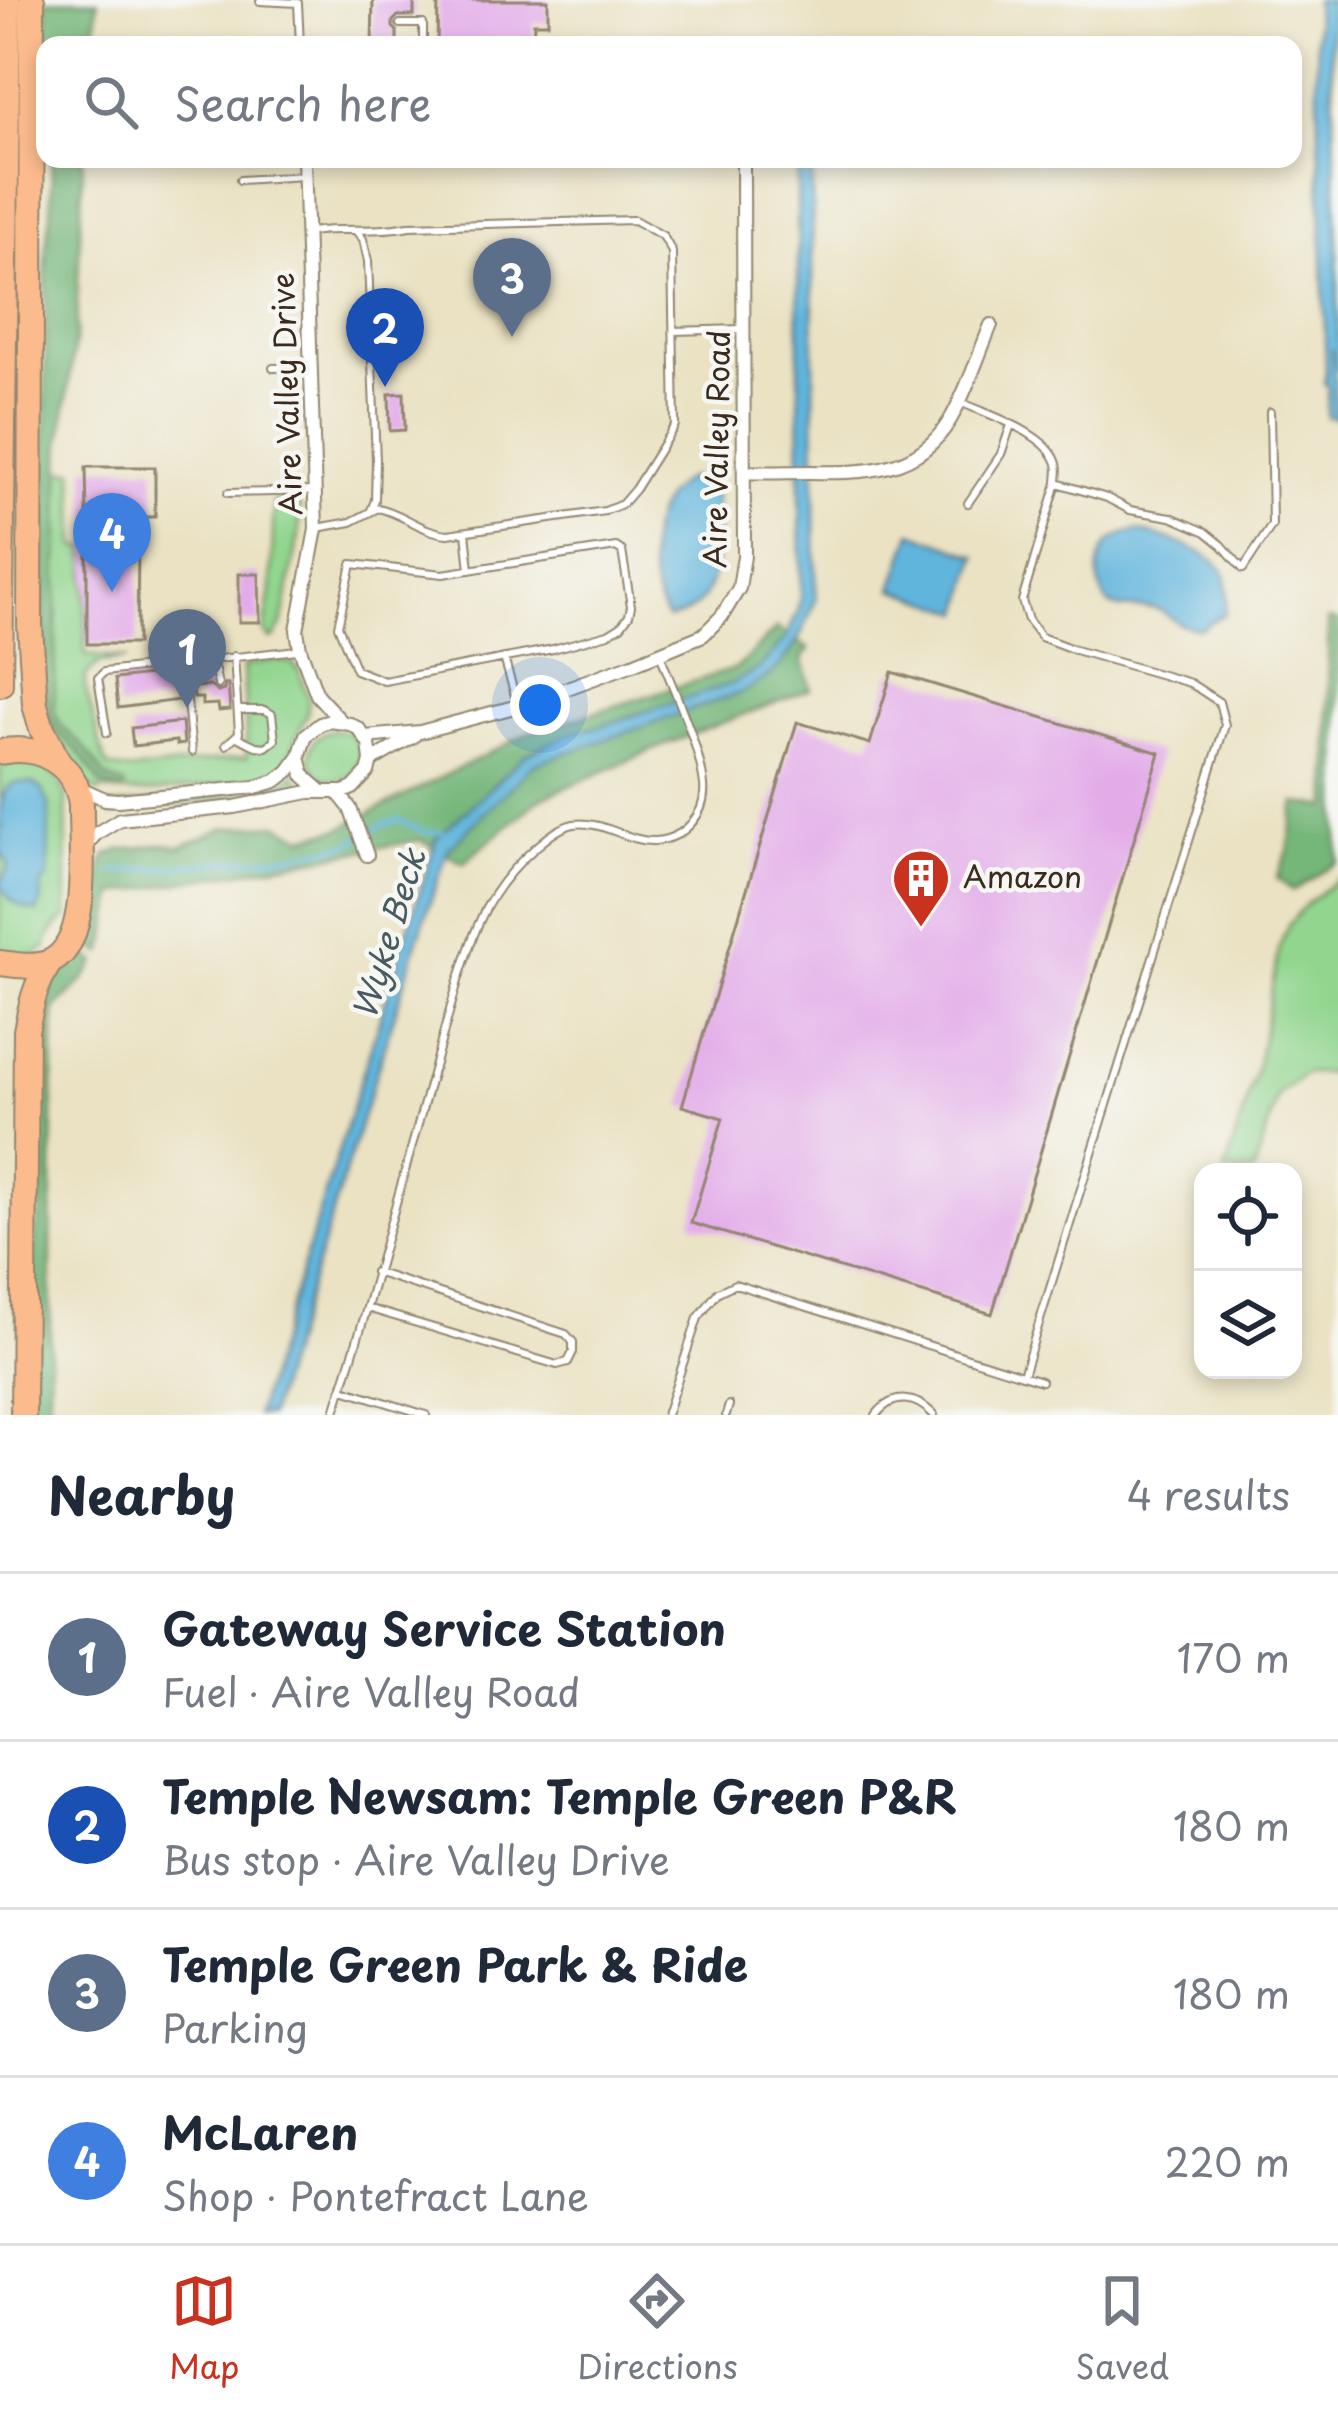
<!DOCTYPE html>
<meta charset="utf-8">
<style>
body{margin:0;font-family:"Playpen Sans",sans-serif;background:#f6f6f7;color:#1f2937}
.controls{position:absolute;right:36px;bottom:36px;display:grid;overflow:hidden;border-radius:24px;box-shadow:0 6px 18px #0003}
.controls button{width:108px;height:108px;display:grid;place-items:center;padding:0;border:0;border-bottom:3px solid #e0e1e3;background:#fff;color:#1f2937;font:60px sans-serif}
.you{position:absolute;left:540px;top:705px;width:42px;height:42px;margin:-30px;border:9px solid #fff;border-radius:50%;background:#1a73e8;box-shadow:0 0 0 18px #1a73e833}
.badge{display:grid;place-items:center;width:78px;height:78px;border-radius:50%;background:#c8321e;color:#fff;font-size:39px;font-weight:700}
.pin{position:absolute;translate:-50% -99px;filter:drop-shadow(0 3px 6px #0008)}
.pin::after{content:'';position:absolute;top:63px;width:42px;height:36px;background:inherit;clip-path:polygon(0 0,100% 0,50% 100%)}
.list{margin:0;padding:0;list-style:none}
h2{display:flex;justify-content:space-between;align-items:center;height:156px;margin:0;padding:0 48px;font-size:51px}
h2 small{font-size:39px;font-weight:400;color:#747a83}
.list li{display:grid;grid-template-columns:78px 1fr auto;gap:36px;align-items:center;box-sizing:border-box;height:168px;padding:0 48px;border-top:3px solid #e0e1e3}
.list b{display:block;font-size:45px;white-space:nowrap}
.list p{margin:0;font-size:39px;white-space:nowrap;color:#747a83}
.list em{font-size:39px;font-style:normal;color:#747a83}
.icon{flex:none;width:66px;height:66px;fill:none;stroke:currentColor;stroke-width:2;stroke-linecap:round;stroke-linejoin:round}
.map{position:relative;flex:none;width:1338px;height:1415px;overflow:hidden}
.search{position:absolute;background:#fff;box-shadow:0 6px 18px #0003;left:36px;right:36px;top:36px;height:132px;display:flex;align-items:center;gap:30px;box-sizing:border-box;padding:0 42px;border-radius:24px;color:#747a83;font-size:45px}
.sheet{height:828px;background:#fff}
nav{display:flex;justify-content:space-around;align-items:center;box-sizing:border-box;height:168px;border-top:3px solid #e0e1e3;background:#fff;font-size:33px;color:#747a83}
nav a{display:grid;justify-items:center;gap:6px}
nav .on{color:#c8321e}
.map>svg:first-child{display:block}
</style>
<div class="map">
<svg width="1338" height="1415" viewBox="0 0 1338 1415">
<rect width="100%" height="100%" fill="#f6f6f2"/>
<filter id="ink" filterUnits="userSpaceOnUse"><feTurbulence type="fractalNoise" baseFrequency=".00833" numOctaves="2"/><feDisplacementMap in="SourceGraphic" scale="24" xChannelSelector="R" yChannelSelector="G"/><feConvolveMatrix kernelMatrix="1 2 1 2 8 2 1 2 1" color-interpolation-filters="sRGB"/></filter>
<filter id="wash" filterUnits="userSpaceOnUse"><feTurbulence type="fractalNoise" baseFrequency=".004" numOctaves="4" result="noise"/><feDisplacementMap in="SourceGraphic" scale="48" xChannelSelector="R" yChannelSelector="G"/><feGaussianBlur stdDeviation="2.7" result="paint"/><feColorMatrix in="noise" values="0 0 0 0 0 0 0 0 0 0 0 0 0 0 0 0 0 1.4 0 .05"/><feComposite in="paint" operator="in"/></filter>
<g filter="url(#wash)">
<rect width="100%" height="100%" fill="#eae2c3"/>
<path fill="#91d58e" stroke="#668056" stroke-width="3" d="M44,470L74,471L76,546L86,548L85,655L126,659L99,663L85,677V686L104,759L109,767L131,771L247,757L243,666L273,660L293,663L299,671L309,701L307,715L295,739L290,757L279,772L262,779C226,783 130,800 101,789L98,793L85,783L52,732L47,718L43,674Z
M274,501L293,502L300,507L299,534L282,625L275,637L270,639L264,632L271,590Z
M310 755a25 25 0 1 1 50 0a25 25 0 1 1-50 0Z
M10,759L41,764L57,778L62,787L66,797L67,918C55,925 49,934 46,948L28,957L0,954V762Z
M294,773L302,786L255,796L128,810L111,815L109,806L264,791L282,785Z
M1338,879V1073H1306L1278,1094L1254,1172H1225L1256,1070L1280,945L1289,924L1306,904Z"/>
<path fill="#74b679" stroke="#58704c" stroke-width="3" d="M46,0H98L94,45H47Z
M52,159H83L76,333L61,442L54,711L63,728L84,747L106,778L125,785L122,792L101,784L79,752L57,732L48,713L44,676L46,247L51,215Z
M1328,620L1338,621V862L1293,891L1277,878L1288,851L1296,803L1329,807Z
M777,628L809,649L802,658L811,689L667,744L541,798L463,863L420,840L115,894L105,949L102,953L90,945L99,921L102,865L107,855L120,850L166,844L180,847L225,828L277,824L304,837L339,829L529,733L737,668Z
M80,950L96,962L84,980L54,1010L49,1415H31L33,1250L40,1213V1185L34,1153L37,1011L56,974Z"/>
<path fill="#61b5dd" stroke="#4e707e" stroke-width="3" d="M1315,0H1330L1338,253V349L1333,350L1336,418L1327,417L1328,387L1324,383L1326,371Z
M797,159H812L816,599C797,646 788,669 741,693L534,764L449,848L426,914L269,1415H256L436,839L525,755L571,733L604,725L731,684L758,669L785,640L798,612L801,597Z
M690,477L714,488C719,531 727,611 667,619C641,577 640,502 690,477Z
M1138,531C1158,535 1206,550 1219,565C1231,577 1227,598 1225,613L1200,629C1196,628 1185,626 1181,624C1172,620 1166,612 1156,609C1141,605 1122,613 1108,603C1104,600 1101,590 1100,586C1094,556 1107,534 1138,531Z
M912,532L977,556L962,612L893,589Z
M14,783H31L42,789L49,805L48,877L41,885L42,900L37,912C18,908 10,902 0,885L9,866L0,850V828L3,827L0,824C0,805 0,792 14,783Z"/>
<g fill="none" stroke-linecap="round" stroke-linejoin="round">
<path stroke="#61b5dd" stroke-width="4.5" d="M1337,346L1338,370
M113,872L288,856L347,845L384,824L399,820L424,832H445"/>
</g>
<g id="blocks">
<path fill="#e3ace9" d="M373,0H414V16H398L393,21V27L397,31V45H372Z
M438,0H548V23H534L533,45H437Z
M404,393L405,430L390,431L389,394Z
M86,467H155V517H87Z
M87,541H138L137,644H87Z
M239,574H259L260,622H239Z
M177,672L179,700L118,708L115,679Z
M892,672L1160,753L992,1314L691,1223L723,1118L682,1106L797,722L870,744Z
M225,684H228L230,710L219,711L218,704L202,705V698H194L193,687L210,686L218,692L224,690Z
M182,722L184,744L177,745L176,741L133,746L131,728Z"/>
</g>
</g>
<g filter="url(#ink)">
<use href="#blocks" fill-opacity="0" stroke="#928670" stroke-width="3"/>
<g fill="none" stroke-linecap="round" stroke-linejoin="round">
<defs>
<path id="lane" d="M260,1L298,3L300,45
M400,24H423V45
M240,180L303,176
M355,230L363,239L368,261L376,461L375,500L371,510
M310,232C343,227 376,233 409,226L634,220L663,236L672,252L675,425L635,489L622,504L605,511L448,534C421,532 403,513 378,508L351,522L317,528
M674,331L742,329
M273,368L311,367
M962,403C988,414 1049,434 1057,464C1059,470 1057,477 1057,483L1022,601L1028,620L1041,637L1075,650L1190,683L1219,702L1225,725L1023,1375
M1057,483L1107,498L1130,510L1171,517L1206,532L1222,545L1243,569L1272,525L1270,412
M228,493L315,491
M968,503L1001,454L1011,425
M466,532L470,570
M616,547L622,551L631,606L629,615L621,626L608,634L553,649L384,681L356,670L338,626L352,564L443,574Z
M212,658L218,685
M504,658L518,706
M183,661L192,752
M107,733L98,678L104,672L297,650
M237,737L256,746L266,747L275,740L272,714L265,710H238
M226,745L239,733L234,656
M367,1308L557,1365L568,1362L573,1352V1342L566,1334L375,1272
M343,1389L426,1415
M334,1415L364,1318L458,981C477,923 488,889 535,848C546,839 559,827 574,824C602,820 628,842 655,841C684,839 707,814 704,785C700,746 674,692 660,654
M666,1415L698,1318L718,1292L735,1284L1041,1381
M726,1415L729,1405
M876,1415C893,1393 916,1396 934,1415"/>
<path id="street" d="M304,159L316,529L297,630L300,649L317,695L341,721
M744,472C766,473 788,472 810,472C864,473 919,473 950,420C967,391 978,356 991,325
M365,737L420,732L518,706L633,664L703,635L722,616L739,588L744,556L743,166
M299,757L304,776L320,790
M371,761L414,736
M78,787L105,799L118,800L256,787L276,781L289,771L299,757L306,735L320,724L330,721L350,724L359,729L369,744L371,761L368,772L353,788L343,792H309L235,807L120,819L97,833L85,846
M338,793L350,808L367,855"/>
<path id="highway" d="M32,0L30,625L35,705L42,729L57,759
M0,684L8,0
M0,752C39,744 75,763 81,804C80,844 93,948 47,963C33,968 15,965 0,963
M23,1415L26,1031C31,1005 35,985 50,962"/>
</defs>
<use href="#lane" stroke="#928670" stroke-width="10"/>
<use href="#street" stroke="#928670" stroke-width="16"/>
<use href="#highway" stroke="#928670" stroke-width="28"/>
<use href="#lane" stroke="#fff" stroke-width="6"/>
<use href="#street" stroke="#fff" stroke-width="12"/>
<use href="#highway" stroke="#fbbb8d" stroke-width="24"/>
</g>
</g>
<defs>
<symbol id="building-pin" viewBox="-11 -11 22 30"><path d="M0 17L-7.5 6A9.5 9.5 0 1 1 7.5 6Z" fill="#c8321e" stroke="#f6f6f2"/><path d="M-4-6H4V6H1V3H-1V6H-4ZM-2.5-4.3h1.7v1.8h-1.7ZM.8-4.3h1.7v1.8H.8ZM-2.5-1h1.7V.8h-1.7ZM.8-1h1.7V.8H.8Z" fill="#fff"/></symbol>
</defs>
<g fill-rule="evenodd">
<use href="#building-pin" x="888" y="845" width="66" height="90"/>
</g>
<g text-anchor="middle" stroke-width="9" stroke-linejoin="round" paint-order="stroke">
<g font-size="30" fill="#3b2a1e" stroke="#f6f6f2">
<text transform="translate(288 394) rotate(-92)" y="10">Aire Valley Drive</text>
<text transform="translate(718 449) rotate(-89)" y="10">Aire Valley Road</text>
</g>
<g font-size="30" fill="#3b2a1e" stroke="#f6f6f2" text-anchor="start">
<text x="963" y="888">Amazon</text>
</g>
<g font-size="33" font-style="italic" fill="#485b61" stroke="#f6f6f2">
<text transform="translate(389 934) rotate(-73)" y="12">Wyke Beck</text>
</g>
</g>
</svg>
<div class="controls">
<button><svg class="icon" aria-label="locate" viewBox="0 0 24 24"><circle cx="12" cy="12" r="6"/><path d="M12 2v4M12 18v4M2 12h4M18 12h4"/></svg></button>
<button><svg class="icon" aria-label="layers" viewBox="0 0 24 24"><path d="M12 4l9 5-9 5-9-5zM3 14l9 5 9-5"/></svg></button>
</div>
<div class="you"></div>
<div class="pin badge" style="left:187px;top:708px;background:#5c6f8a">1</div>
<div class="pin badge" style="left:385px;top:387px;background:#1a4fb4">2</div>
<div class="pin badge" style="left:512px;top:337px;background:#5c6f8a">3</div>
<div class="pin badge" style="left:112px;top:592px;background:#3f7fe0">4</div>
<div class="search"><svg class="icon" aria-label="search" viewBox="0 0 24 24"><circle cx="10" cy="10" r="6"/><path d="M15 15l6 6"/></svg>Search here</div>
</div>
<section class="sheet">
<h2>Nearby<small>4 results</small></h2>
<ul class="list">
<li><span class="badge" style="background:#5c6f8a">1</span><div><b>Gateway Service Station</b><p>Fuel · Aire Valley Road</p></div><em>170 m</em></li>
<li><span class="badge" style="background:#1a4fb4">2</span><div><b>Temple Newsam: Temple Green P&amp;R</b><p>Bus stop · Aire Valley Drive</p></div><em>180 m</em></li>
<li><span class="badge" style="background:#5c6f8a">3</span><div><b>Temple Green Park &amp; Ride</b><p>Parking</p></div><em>180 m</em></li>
<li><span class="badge" style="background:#3f7fe0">4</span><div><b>McLaren</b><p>Shop · Pontefract Lane</p></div><em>220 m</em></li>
</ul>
</section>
<nav>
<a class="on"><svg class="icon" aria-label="map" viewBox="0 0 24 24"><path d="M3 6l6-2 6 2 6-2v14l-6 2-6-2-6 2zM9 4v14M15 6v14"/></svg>Map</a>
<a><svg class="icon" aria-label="directions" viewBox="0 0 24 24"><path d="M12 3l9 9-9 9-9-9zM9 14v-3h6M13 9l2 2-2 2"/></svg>Directions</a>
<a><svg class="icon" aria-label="saved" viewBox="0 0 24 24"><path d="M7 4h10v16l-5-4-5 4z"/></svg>Saved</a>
</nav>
